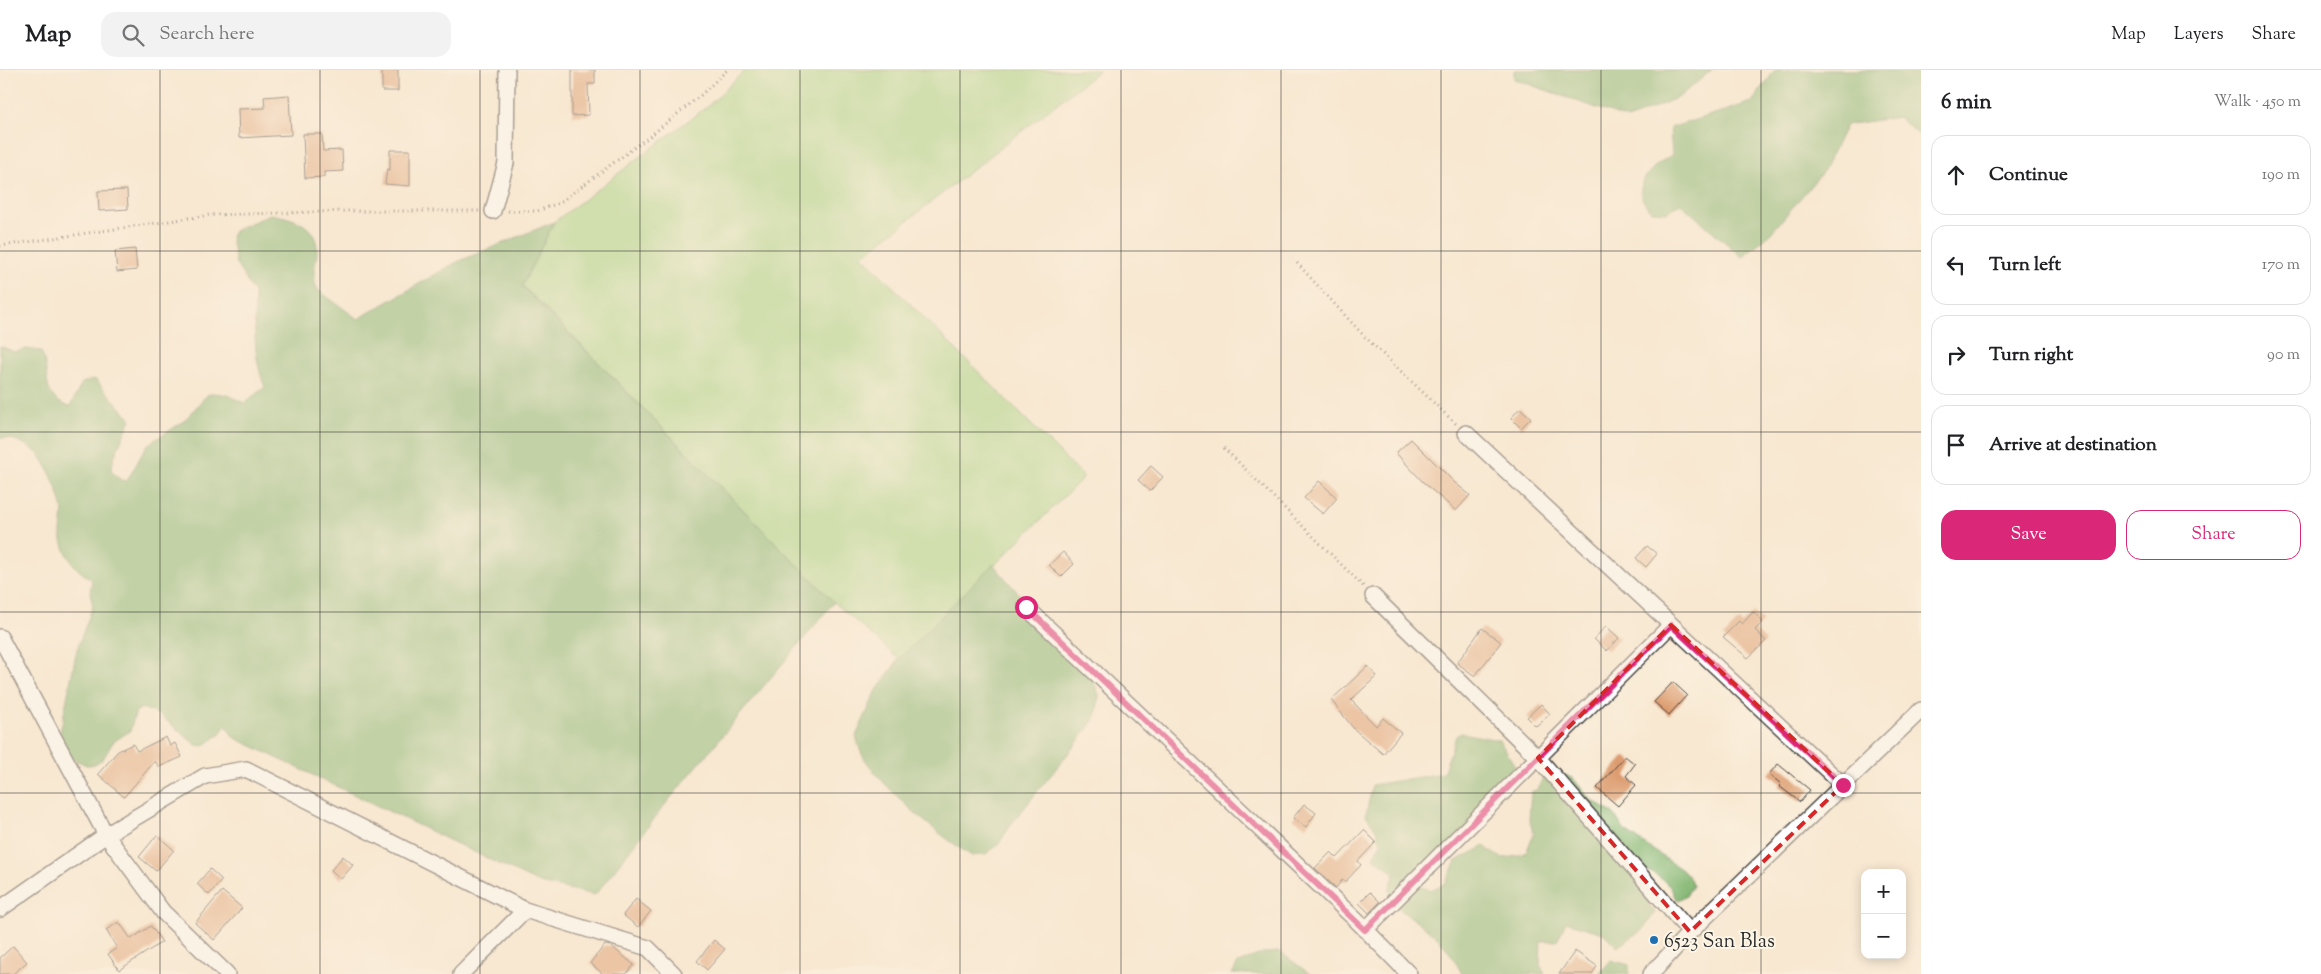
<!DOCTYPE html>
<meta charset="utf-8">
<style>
body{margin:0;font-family:"Sorts Mill Goudy",serif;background:#f2f2f2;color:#202124}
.controls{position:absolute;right:15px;bottom:15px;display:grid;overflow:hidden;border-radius:10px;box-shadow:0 2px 12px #0003}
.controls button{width:45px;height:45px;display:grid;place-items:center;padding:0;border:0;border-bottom:1px solid #e0e0e0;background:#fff;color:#202124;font:25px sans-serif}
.stop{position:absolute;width:15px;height:15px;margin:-11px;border:4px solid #db2777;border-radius:50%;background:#fff}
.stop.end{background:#db2777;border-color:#fff;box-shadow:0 1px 5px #0008}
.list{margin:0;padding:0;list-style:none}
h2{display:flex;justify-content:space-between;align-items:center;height:65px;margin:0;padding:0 20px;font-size:21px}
h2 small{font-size:16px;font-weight:400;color:#757577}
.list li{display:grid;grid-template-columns:32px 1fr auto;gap:15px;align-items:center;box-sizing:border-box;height:80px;margin:0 10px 10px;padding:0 10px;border:1px solid #e0e0e0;border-radius:15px}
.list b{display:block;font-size:19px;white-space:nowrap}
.list em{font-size:16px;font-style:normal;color:#757577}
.actions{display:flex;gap:10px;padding:15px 20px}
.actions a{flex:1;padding:11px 0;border:1px solid #db2777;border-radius:15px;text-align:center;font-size:18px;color:#db2777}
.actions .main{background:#db2777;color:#fff}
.icon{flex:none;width:28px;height:28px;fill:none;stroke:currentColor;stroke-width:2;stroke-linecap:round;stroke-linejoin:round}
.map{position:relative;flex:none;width:1921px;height:904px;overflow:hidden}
header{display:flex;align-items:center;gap:30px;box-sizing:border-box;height:70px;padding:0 25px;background:#fff;border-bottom:1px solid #e0e0e0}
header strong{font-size:24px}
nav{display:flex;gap:28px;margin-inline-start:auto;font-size:18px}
.search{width:350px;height:45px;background:#f2f2f2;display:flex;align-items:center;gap:12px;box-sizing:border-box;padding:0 18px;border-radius:15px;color:#757577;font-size:19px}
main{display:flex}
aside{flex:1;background:#fff}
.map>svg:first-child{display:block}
</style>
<header>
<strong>Map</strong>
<div class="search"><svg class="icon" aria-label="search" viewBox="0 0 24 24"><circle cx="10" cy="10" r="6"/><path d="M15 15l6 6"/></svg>Search here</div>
<nav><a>Map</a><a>Layers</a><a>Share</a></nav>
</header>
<main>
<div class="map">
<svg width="1921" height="904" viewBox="0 0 1921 904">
<rect width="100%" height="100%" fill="#fcf5e5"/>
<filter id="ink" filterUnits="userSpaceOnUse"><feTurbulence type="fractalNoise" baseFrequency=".02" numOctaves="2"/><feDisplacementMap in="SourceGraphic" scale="10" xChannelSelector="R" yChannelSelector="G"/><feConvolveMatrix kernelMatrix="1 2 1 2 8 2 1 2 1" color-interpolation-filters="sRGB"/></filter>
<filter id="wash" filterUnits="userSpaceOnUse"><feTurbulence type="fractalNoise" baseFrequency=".0096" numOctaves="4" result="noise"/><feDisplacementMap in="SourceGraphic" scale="20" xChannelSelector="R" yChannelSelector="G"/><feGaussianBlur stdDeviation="1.12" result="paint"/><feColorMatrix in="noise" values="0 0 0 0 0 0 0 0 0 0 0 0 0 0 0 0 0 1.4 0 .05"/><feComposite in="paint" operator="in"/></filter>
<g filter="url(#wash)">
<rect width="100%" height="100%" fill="#f8e8d1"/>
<path fill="#a2d483" stroke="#668057" d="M745,0H1100L862,186L1084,407L899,589L834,532L522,215L554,152L709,35Z"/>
<path fill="#81b671" stroke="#56704e" d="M1514,0H1712L1679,27L1628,49L1514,9Z
M1775,0H1921V67L1898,47L1846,55L1824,100L1771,163L1742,187L1681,134L1666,142L1652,141C1626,119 1651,96 1672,85L1670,58L1752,32Z
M270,144C290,147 318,154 317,180C317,196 309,206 319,221L358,249L457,192L554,152L522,216L834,532L668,731L595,825L539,813L233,667L226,655L219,665L203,676L196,675L160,645L142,638L136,641L130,661L113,672L103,689L93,695H86L68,686L59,668L77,579L93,536L90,523L92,509C75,502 62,481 61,463C61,454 64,445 62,436C60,425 49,399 43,390C36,378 13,366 0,368V276L15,282L27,279L41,281C52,304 38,326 70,337L82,313L95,309L131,349L114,387L111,401L121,410L127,411L147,375L184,351L207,325L214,323L228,325L244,333L265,317C253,289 255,260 255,230L254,223L236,194L231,167L234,161Z
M993,494L1092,608L1099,625L1096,646L1076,674L1012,753L998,775L986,784L972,786C938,765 887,722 864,688C860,682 858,673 856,666L877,620L899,589Z
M1461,663L1499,670L1520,704L1417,815L1430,820L1445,814L1456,791L1485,776C1500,791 1507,790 1526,782L1534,764L1529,749L1531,722L1538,719L1542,709L1555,702L1573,708L1590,729L1614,744L1624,760L1682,800L1690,809L1693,816L1685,826L1678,830C1673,827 1674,821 1670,817C1662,808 1653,802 1642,799L1653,825L1648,835L1655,842L1644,859L1617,877L1603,863L1566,852L1557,871H1541L1540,895L1545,904H1462C1453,886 1443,871 1426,858C1405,841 1401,847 1389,820L1395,803L1373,787L1381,773L1377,761L1366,745L1372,715L1443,703L1456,666Z
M1280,882L1310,904H1232L1238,893L1263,883Z
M1611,890L1629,895V904H1599Z"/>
<g id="blocks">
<path fill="#dd9c70" d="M382,0H398V21H382Z
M572,0H595V14H588L589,45L572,46Z
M289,25L291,65L239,68L238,39L265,38L264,27Z
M303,64H322L323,81L342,80L343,101L324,102V107L305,108Z
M390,80H410V116L385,114L387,99L390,100Z
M127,120L128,139L99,141L98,121Z
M135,179L137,200L117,202L115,181Z
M1520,338L1531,348L1521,358L1511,348Z
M1411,369L1454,412L1470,425L1456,441L1424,413L1396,383Z
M1151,396L1163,407L1150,421L1138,410Z
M1319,411L1337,428L1323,444L1304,428Z
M1647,476L1657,484L1646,497L1636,488Z
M1063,482L1074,494L1061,507L1049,495Z
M1753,542L1763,552L1755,560L1766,571L1748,588L1723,567L1739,551L1742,554Z
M1606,556L1619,568L1607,581L1594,569Z
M1482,558L1501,572L1475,606L1457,593Z
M1368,596L1377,606L1351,630L1376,656L1383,648L1401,663L1383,684L1354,659L1331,630Z
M1673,612L1687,625L1669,645L1654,632Z
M1541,634L1550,644L1536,656L1527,647Z
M166,667L170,676L175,673L182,687L159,697L155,691L124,727L98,704L118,681L133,674L137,681Z
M1625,686L1635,694L1626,706L1636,715L1618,736L1597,718Z
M1778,694L1810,720L1800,732L1779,716L1781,714L1769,704Z
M1304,734L1316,743L1306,757L1293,748Z
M1364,760L1376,772L1358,791L1361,795L1345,812L1342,810L1336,818L1315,798L1331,782L1337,788Z
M157,765L174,780L156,801L139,787Z
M343,786L353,795L341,809L331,800Z
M210,799L222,810L209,825L197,814Z
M222,821L242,838L214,870L195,853Z
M1370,822L1380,832L1369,843L1359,833Z
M636,829L651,841L638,857L623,845Z
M119,852L131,869L151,856L162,872L119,900L108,884L117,878L106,860Z
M714,870L725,879L707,900L697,891Z
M605,875L611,876L634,895L626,904H603L590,893Z
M13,876L27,892L13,904H0V888Z
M1575,881L1597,896L1592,904H1559Z"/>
</g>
</g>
<g filter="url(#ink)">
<use href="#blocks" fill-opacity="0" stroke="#4a4744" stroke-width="1"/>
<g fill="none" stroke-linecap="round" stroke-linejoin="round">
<defs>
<path id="street" d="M493,141L506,93L507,0
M1466,363L1843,715
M1373,526L1538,688L1690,862
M1026,537L1357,851L1409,904
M0,567L106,765L163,842L227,904
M0,839L106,765L205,706L246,699L525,840L648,878L674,904
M1365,860L1671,555
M461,904L525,840
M1651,904L1690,862L1921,640"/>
</defs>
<use href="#street" stroke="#4a4744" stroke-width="18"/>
<path stroke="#4a4744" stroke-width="3" stroke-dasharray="1 4" stroke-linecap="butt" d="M508,141H537L559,133L650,66L701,25L727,0
M0,176L210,145L348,141H479
M1297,193L1364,266L1456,354
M1224,378L1364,517"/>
<use href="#street" stroke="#fff" stroke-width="15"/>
</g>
</g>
<g fill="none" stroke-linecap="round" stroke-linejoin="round" filter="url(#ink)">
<path stroke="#db2777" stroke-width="6" d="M1026,537L1365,860L1671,555L1843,715"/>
</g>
<path d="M0 0H1921V904H0ZM1671,555L1843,715L1690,862L1538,688Z" fill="#f8e8d1" fill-opacity=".55" fill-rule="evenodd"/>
<path fill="none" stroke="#d62828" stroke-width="4" stroke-dasharray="10 6" stroke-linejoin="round" d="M1671,555L1843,715L1690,862L1538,688Z"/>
<path fill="none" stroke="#2b2b2b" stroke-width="1" stroke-opacity="0.55" d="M160,0V904M320,0V904M480,0V904M640,0V904M800,0V904M960,0V904M1121,0V904M1281,0V904M1441,0V904M1601,0V904M1761,0V904M0,181H1921M0,362H1921M0,542H1921M0,723H1921"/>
<circle fill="#1f6fb2" stroke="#fcf5e5" stroke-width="2" cx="1654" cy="870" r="5"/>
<g text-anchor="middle" stroke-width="4" stroke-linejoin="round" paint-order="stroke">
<g font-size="20" fill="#2b2b2b" stroke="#fcf5e5" text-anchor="start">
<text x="1664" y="877">6523 San Blas</text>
</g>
</g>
</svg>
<div class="controls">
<button>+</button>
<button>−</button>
</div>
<div class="stop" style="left:1026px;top:537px"></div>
<div class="stop end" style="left:1843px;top:715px"></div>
</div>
<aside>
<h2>6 min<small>Walk · 450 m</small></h2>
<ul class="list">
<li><svg class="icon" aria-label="ahead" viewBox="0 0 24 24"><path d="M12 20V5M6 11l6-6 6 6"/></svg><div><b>Continue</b></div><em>190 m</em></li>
<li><svg class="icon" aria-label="left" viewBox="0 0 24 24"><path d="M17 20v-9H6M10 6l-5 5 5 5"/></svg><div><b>Turn left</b></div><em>170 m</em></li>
<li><svg class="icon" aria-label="right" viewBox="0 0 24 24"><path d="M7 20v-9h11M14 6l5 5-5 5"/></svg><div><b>Turn right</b></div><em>90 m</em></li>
<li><svg class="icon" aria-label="arrive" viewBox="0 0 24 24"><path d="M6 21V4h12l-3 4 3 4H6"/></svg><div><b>Arrive at destination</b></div></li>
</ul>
<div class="actions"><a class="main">Save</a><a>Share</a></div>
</aside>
</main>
